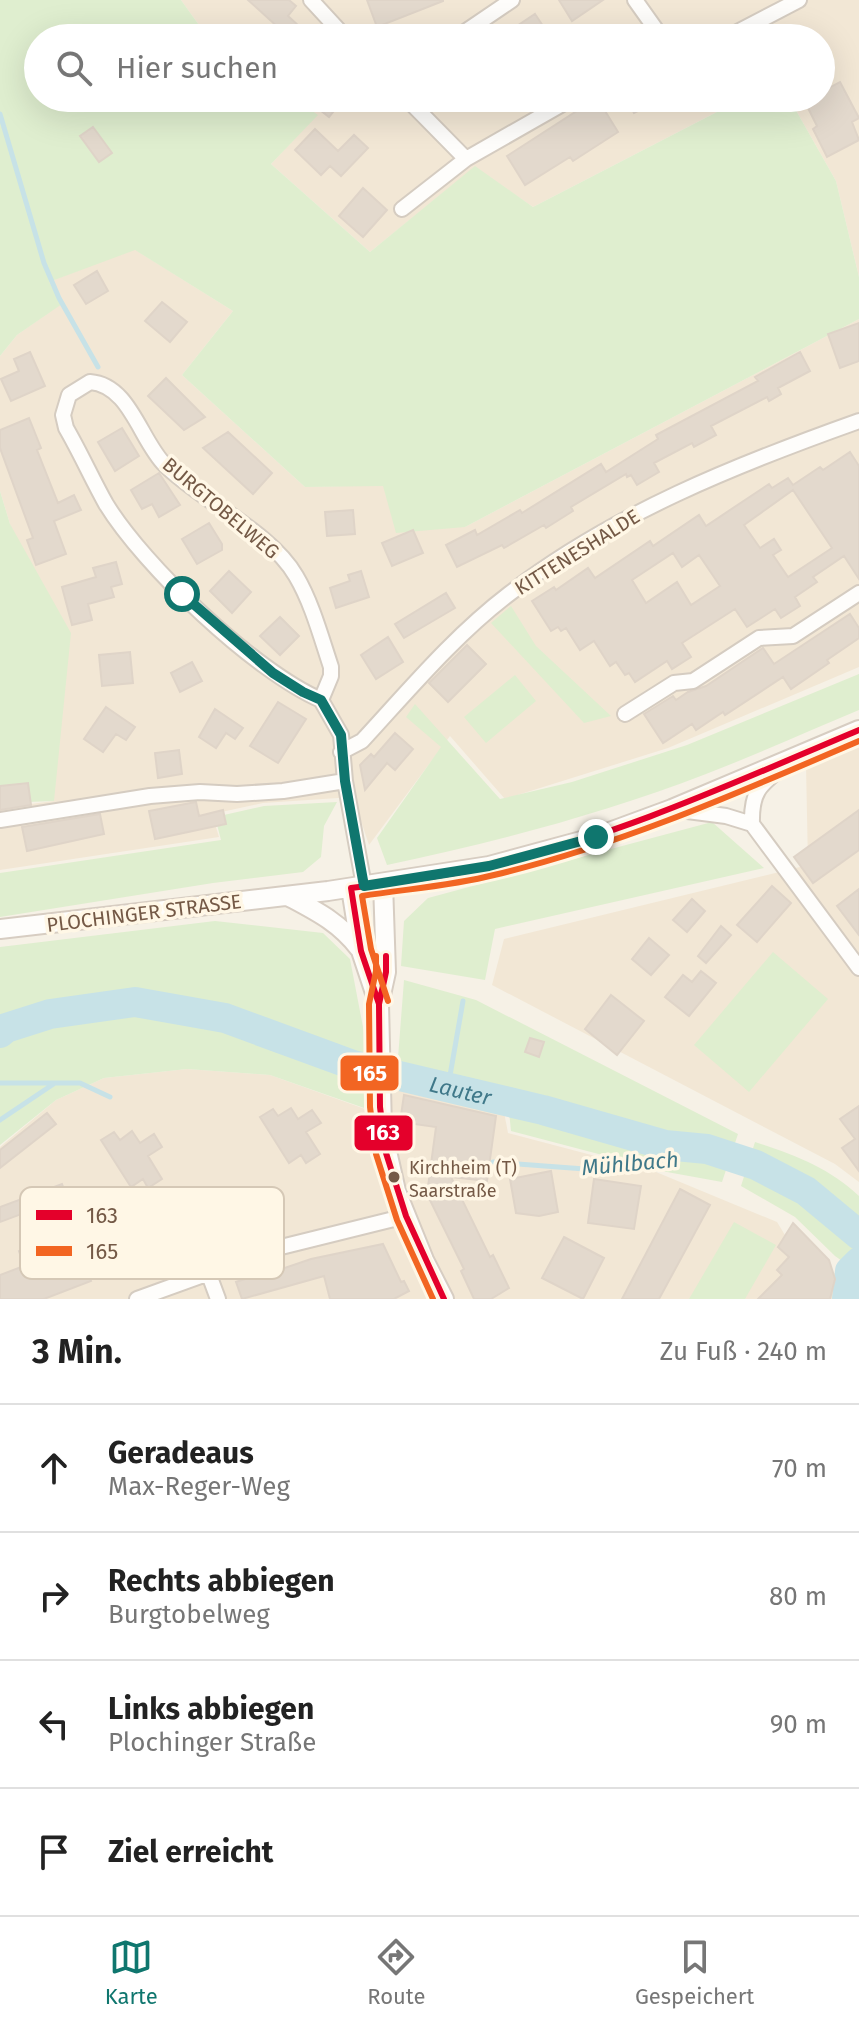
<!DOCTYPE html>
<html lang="de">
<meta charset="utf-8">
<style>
body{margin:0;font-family:"Fira Sans",sans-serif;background:#f6f6f6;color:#222}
.stop{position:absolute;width:24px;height:24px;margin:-18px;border:6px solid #0f766e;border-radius:50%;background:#fff}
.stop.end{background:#0f766e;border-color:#fff;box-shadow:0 2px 8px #0008}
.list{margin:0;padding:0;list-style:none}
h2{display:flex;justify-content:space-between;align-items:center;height:104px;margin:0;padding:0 32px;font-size:34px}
h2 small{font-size:26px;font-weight:400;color:#767676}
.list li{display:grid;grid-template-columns:52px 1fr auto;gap:24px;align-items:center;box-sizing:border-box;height:128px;padding:0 32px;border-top:2px solid #e0e0e0}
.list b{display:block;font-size:30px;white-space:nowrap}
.list p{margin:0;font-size:26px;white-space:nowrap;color:#767676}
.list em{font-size:26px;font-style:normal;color:#767676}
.icon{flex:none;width:44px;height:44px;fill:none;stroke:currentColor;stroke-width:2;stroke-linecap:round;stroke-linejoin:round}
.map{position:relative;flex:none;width:859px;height:1299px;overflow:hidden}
.search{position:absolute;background:#fff;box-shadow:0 8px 32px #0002;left:24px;right:24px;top:24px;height:88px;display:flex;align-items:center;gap:20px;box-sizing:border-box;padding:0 28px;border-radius:44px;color:#767676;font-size:30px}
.sheet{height:616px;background:#fff}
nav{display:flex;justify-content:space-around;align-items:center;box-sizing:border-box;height:112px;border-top:2px solid #e0e0e0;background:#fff;font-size:22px;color:#767676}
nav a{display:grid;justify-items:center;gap:4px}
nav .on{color:#0f766e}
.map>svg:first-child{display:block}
</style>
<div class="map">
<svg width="859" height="1299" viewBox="0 0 859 1299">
<rect width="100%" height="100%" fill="#f6f1e6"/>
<path fill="#f2e7d5" d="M181,0H859V277L836,181L789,98H821V38H212L204,32Z
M294,98H744L533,207L475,167L370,252L271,164L317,115Z
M134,249L233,311L182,375L305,487L384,485L465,527L859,319V667L668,748L505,799L450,736L369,845L353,797L263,803L212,814L219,837L0,870V808L54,801L10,524L0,491V356L17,335L61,304L48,282Z
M859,744V1182L835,1164L492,985L504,939L808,865L806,765Z
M187,1069L270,1075L379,1114L391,1088L504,1112L508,1133L656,1172L777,1222L788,1240L841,1278L843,1299H0V1147L56,1100L104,1078Z"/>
<path fill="#dfeecf" d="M0,0H181L204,32L212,38H38V98H294L318,115L271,164L370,252L475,166L533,207L744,98H789L836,181L859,277V319L465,527L396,533L383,486L305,487L182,375L233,311L135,250L49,282L62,304L17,335L0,356Z
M0,491L10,524L71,633L54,801L0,803Z
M511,606L536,646L611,716L584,723L491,623Z
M859,674V710C808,731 758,754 706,774C602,814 496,842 387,865L377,838L441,747L406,717L415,704L500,799L572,782L687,745Z
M515,675L536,701L486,743L464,717Z
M337,802L324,826L321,857L303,872L213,883L0,917V873L221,840L215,817L264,806Z
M712,822L764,868L495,929L485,980L401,966L404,921L428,898Z
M215,921L323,933L350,959L367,1048V1109L270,1075L187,1069L104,1078L56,1100L0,1145V947Z
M773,952L828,999L749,1092L694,1045Z
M404,980L476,1000L738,1134L722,1182L667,1172L511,1131L509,1111L396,1084Z
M755,1142C792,1154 830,1168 859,1196V1273L835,1256L795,1217L741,1186Z
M734,1222L776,1245L745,1299H689Z"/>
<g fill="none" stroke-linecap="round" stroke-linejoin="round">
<path stroke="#c7e2e7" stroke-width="5" d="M0,114L44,263L59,298L98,367
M0,1083H54
M448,1087L463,1001
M0,1120L55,1083H80L110,1097
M493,1162L598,1170L719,1153"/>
<g stroke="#c7e2e7" stroke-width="30">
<path id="s1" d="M0,1033L6,1028L50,1014L135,1002L225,1018L353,1065L543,1110L665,1145L707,1149L756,1165L806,1191L859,1235"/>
<path d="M847,1299L850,1271L859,1262"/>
</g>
</g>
<path fill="#e3d9cd" stroke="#dfd4c8" stroke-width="2" fill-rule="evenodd" d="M248,0H289L296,6L288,16L300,27L297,30L306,38H272L280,29Z
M367,0H443V1L377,27Z
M559,0H603L572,21Z
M535,14L551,38H499Z
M840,82L859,118L852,122L859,140L827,157L813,129L817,126L803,98H821V92Z
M305,98H344L329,117Z
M597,98L618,132L573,161L570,157L525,185L507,156Z
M626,98H664L634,113Z
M93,127L112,153L99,162L80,136Z
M315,129L338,151L354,135L368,148L341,176L330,166L321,175L295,150Z
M363,188L387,210L363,237L339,216Z
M97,271L108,291L86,304L74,285Z
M162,302L187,322L170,342L145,321Z
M859,323V361L840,368L828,334Z
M30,352L45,386L11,401L1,379L19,371L14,359Z
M800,352L810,371L778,388L781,394L769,401L767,397L711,426L716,435L694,447L692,443L654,463L659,472L637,485L631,475L627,477L626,474L571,507L573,511L546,528L544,525L504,548L502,545L457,567L446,545L475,530L477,535L520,510L522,513L601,464L606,472L658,439L656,435L758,381L755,377Z
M166,378L205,417L184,430L148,396Z
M29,418L41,448L37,450L58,503L74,495L81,510L54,521L66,554L36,565L27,540L33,538L0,448V430Z
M122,428L139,456L115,471L98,442Z
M228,432L272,473L253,494L203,448Z
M850,452L859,466V579L844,556L813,577L817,582L795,597L800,606L781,618L775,609L747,627L735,609L682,643L691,657L672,669L667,661L635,682L629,673L625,675L616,662L610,666L594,641L580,650L566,628L561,631L558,627L551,631L532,601L554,587L556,590L588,568L595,578L650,541L653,546L699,515L706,526L769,484L772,488L788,478L793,485L820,467L823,470ZM793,490L832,548L788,577L773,555L781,550L774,539L760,548L744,525ZM673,553L682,567L699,555L720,586L691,605L677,582L646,603L632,580Z
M159,473L180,505L159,517L152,504L142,509L131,490Z
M353,510L355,534L327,536L325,512Z
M209,523L222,544V550L197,564L182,539Z
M413,530L423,553L392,566L382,543Z
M116,562L122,584L111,587L114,597L88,604L92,620L72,625L62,587L96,577L93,568Z
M229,571L251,592L232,613L210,591Z
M361,571L369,597L336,608L330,588L350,581L348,575Z
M446,593L455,608L404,638L395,624Z
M850,614L859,628V638L827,660L829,663L791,689L783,677L725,715L723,712L696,730L692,724L663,743L644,714L673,696L676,700L688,692L706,686L763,648L774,664Z
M280,617L299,636L280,655L260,636Z
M388,637L403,662L376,679L361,655Z
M467,645L486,664L448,702L429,683Z
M130,652L133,683L102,686L99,655Z
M192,662L202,681L180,692L171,673Z
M278,702L306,719L278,763L250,746Z
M106,707L135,727L126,740L116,734L103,752L84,739Z
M215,709L243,728L235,739L226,733L216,748L199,737Z
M395,733L413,749L395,770L387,763L365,790L360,765L371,754L374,757Z
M179,750L182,774L158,778L155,753Z
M28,783L31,805L0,810V786Z
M196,802L199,816L223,810L226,824L155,839L149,811Z
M859,810V850L813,883L794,857Z
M100,814L104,834L27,851L22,827Z
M772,886L791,903L757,942L737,925Z
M859,889V935L837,906Z
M692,899L705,911L687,932L673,920Z
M721,926L731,935L706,963L698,956Z
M649,938L669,955L651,975L632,959Z
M701,971L716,983L689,1016L665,997L683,975L692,982Z
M611,995L644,1021L617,1055L585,1029Z
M530,1038L544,1042L539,1057L525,1052Z
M404,1095L496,1116L487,1181L451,1177L490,1257L493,1255L509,1288L491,1299H474L461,1271L464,1269L427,1194L436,1127L400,1122Z
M859,1106V1171L842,1148L855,1139L840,1119Z
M291,1108L298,1119L312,1110L321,1123L306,1132L320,1154L306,1163L301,1155L289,1163L260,1117L273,1109L278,1116Z
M47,1113L56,1124L0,1168V1150Z
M132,1131L140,1143L154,1134L162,1147L148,1156L162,1179L148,1188L143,1179L131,1187L101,1140L114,1132L120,1140Z
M551,1171L558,1212L539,1216L516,1213L510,1179Z
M594,1179L641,1186L634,1229L588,1223Z
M62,1184L67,1197L0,1222V1207Z
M680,1189L710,1205L659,1299H622Z
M793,1223L829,1260L835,1279L830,1299H758L782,1275L777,1270L789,1257L778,1247Z
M564,1237L604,1258L583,1299L542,1278Z
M52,1238L54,1242L61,1239L70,1263L82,1258L91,1281L44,1299H0V1275L24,1266L19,1251Z
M383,1244L401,1282L404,1281L409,1291L394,1299H330L324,1276L242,1299L236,1282L275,1269L276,1271L311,1259Z"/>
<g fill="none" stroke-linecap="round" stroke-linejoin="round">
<defs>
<path id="street" d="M311,0L346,38
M635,0L662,38
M456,38L512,0
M726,38L799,0
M406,98L466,159L573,98
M402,209L466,159
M90,382C130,385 140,440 165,465C202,502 270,531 296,576C312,603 321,637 331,667V676L321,700C254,671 144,566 106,504C92,479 80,452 66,428L63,415L69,395Z
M321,700L341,735L345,781L364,886
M625,714L674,683L693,681L759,638L793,636L859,593
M341,752L362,741C409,690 454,636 509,594C612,514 738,464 859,421
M784,766C760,785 751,791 752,824L859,968
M672,809L726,816L752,824
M0,820L150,796L200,792L237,794L283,791L345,781
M208,1272L218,1299
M137,1299L281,1247L406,1216"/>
<path id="secondary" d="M383,883L386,972L379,1004L382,1129L396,1191L424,1260L444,1299
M351,888L361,951L378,1002
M288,896C316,911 339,922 359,948
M0,929L328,891L489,866L596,837L672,809L859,730"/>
</defs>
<use href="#street" stroke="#d5ccc1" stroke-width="18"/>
<use href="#secondary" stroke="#d7cdc2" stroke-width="22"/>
<use href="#street" stroke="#fefdfb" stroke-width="14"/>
<use href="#secondary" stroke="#fefdfb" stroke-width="18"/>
<defs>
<path id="bus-1" d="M386,956V972L379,1004L380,1107L386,1153L406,1216L444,1299
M379,1004L361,951L351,888C397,881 444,877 489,866C617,837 738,781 859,730"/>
<path id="bus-2" d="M376,956V971L369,1004L370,1107L376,1154L397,1220L433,1299
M388,1001L371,949L362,896C406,889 451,886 494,875C621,845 740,792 859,741"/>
</defs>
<use href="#bus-1" stroke="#fff7e6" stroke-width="12"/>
<use href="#bus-2" stroke="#fff7e6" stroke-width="12"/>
<use href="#bus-1" stroke="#e4002b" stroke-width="6"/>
<use href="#bus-2" stroke="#f26522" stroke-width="6"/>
</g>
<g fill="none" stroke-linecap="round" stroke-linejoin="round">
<path stroke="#0f766e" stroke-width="10" d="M182,594L273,673L303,692L321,700L341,735L345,781L364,886L489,866L596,837"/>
</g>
<circle fill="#745946" stroke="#fff7e6" stroke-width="3" cx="394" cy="1177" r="7"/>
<g text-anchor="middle" stroke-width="7" stroke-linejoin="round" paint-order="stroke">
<g font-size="18" fill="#745946" stroke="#fff7e6" text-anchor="start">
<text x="409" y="1174">Kirchheim (T)<tspan x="409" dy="23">Saarstraße</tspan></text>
</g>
<g font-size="20" fill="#745946" stroke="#fff7e6">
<text transform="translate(221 508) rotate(40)" y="7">BURGTOBELWEG</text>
<text transform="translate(577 552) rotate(-32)" y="7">KITTENESHALDE</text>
<text transform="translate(144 913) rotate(-7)" y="7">PLOCHINGER STRASSE</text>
</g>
<g font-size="22" font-style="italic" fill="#3f7889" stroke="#fff7e6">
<text dy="8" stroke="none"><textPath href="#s1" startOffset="478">Lauter</textPath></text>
<text transform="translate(630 1163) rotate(-5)" y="8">Mühlbach</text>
</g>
</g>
<rect x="20" y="1187" width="264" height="92" rx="12" fill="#fff7e6" stroke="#d5c8b6" stroke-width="2"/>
<rect x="36" y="1210" width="36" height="10" fill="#e4002b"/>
<rect x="36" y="1246" width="36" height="10" fill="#f26522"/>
<g font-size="22" fill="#745946">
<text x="86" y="1223">163</text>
<text x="86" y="1259">165</text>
</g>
<g stroke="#fff7e6" stroke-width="3">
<rect x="339" y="1054" width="61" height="38" rx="8" fill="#f26522"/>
<rect x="353" y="1114" width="61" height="38" rx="8" fill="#e4002b"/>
</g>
<g font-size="22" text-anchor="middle" font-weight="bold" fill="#fff">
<text x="370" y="1081">165</text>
<text x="383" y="1140">163</text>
</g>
</svg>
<div class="stop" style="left:182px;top:594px"></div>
<div class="stop end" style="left:596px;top:837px"></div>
<div class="search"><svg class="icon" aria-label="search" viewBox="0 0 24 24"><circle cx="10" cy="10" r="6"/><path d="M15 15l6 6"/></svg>Hier suchen</div>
</div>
<section class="sheet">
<h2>3 Min.<small>Zu Fuß · 240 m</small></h2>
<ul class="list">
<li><svg class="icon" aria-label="ahead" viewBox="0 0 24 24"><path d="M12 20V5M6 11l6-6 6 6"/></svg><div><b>Geradeaus</b><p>Max-Reger-Weg</p></div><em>70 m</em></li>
<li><svg class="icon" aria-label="right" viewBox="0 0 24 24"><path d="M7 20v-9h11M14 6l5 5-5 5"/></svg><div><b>Rechts abbiegen</b><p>Burgtobelweg</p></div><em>80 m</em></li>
<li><svg class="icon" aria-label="left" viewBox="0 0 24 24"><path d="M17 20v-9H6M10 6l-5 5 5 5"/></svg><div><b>Links abbiegen</b><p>Plochinger Straße</p></div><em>90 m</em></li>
<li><svg class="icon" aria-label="arrive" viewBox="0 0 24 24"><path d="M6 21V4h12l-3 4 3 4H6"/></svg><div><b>Ziel erreicht</b></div></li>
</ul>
</section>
<nav>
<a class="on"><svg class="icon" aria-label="map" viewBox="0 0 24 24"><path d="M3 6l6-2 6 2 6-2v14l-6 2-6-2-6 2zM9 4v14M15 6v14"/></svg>Karte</a>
<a><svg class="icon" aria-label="directions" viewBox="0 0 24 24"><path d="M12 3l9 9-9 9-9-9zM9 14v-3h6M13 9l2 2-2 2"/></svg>Route</a>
<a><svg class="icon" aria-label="saved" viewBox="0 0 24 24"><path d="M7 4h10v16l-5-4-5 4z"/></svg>Gespeichert</a>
</nav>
